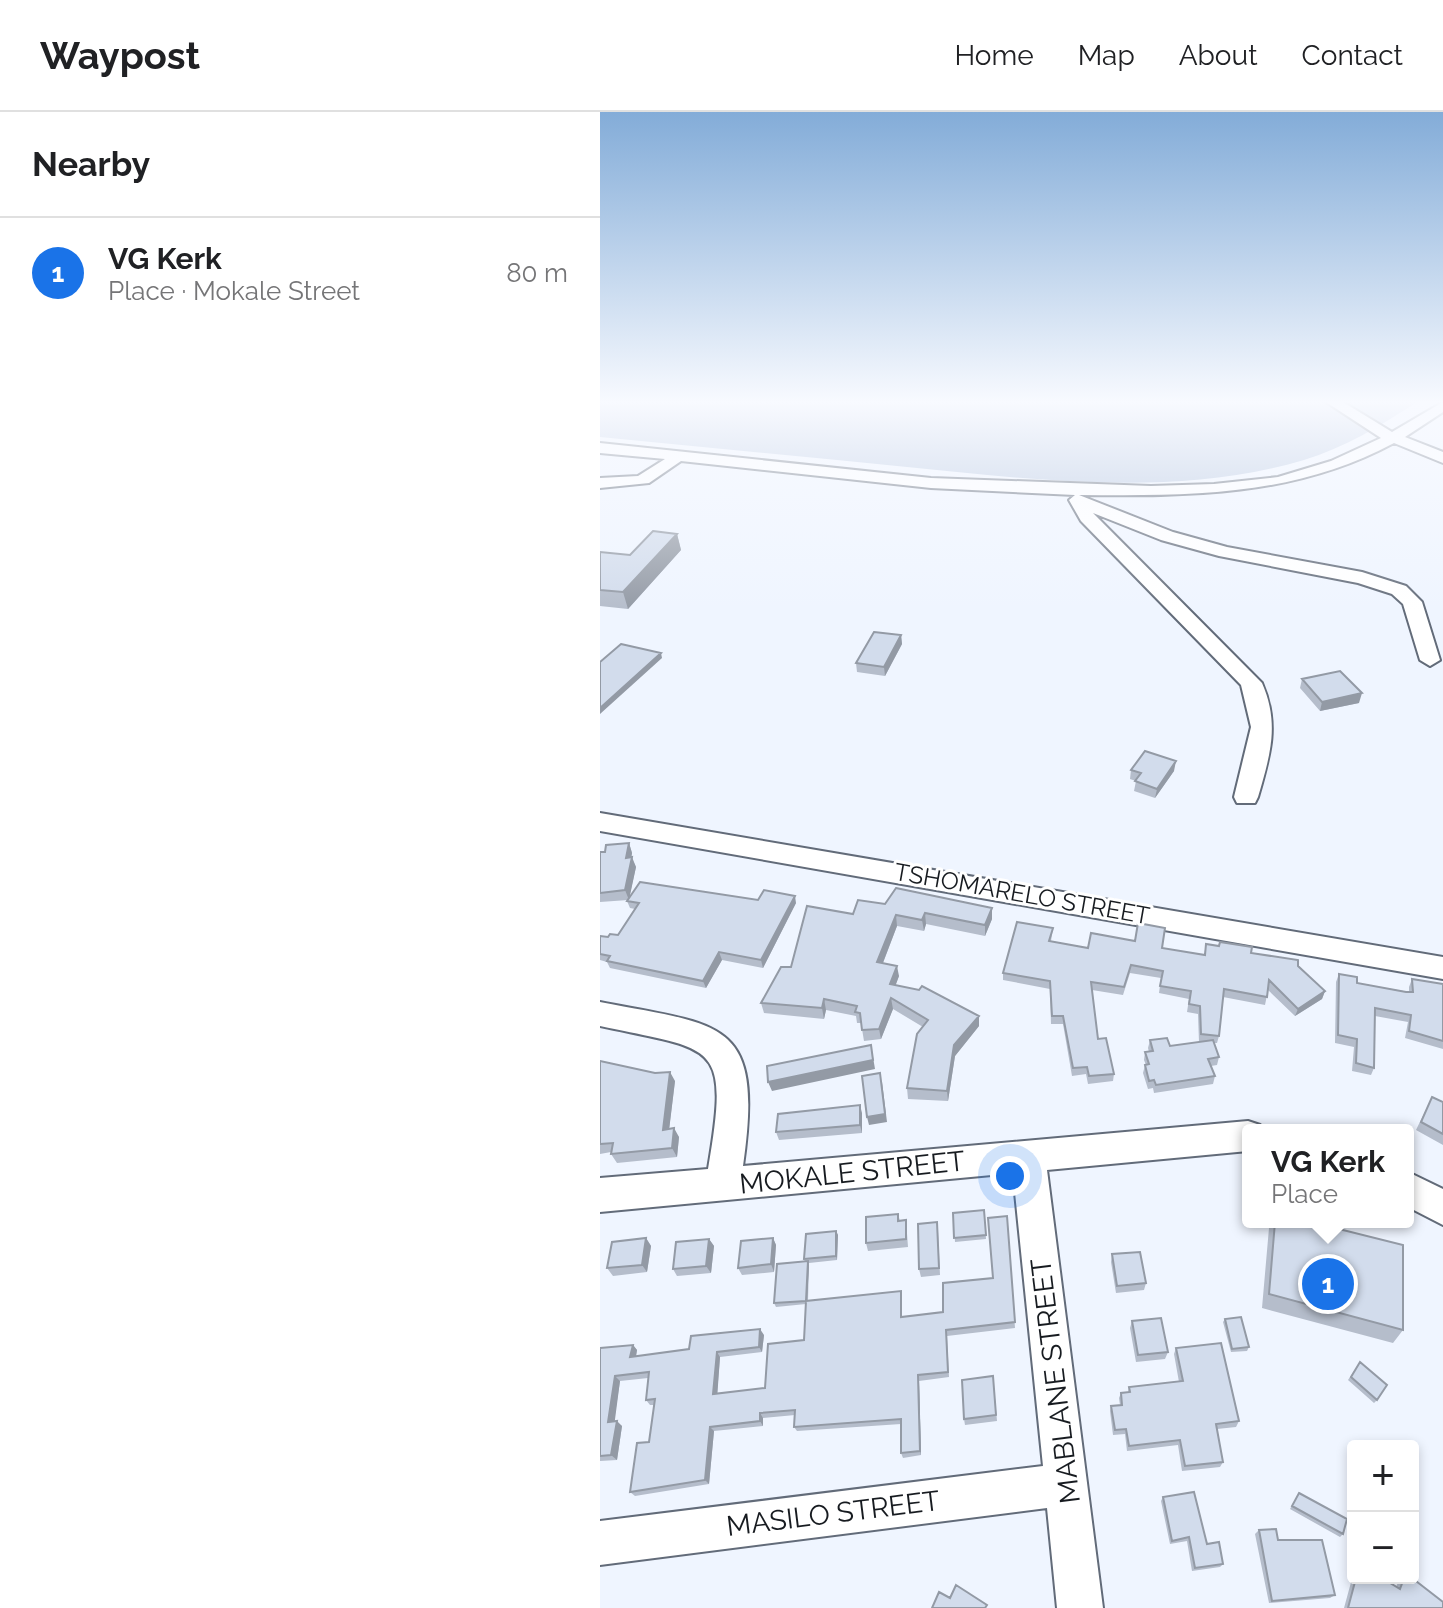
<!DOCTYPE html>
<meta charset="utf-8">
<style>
body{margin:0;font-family:Raleway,sans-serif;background:#f2f2f2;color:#202124}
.controls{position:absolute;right:24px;bottom:24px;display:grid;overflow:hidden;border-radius:8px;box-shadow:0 4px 12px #0003}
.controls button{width:72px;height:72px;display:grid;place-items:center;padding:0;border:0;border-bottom:2px solid #e0e0e0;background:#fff;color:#202124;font:40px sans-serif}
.you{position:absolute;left:410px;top:1064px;width:28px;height:28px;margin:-20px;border:6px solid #fff;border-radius:50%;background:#1a73e8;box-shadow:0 0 0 12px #1a73e833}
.badge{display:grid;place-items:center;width:52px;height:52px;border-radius:50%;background:#1a73e8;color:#fff;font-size:26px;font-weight:700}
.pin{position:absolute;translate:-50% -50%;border:4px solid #fff;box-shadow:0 2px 8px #0006}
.popup{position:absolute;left:642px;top:1012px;width:172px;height:104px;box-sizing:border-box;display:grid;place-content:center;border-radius:8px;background:#fff;filter:drop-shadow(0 2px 6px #0005);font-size:26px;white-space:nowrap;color:#757577}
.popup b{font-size:30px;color:#202124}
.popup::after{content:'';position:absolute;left:50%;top:100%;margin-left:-16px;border:16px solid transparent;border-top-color:#fff}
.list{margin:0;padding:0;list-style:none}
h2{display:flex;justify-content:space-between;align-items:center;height:104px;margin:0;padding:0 32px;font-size:34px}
h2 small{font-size:26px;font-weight:400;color:#757577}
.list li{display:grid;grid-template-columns:52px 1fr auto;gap:24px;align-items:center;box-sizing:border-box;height:112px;padding:0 32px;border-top:2px solid #e0e0e0}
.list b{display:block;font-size:30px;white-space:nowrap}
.list p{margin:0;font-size:26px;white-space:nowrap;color:#757577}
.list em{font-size:26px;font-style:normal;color:#757577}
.map{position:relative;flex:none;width:843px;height:1496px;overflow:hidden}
header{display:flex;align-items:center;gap:48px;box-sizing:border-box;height:112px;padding:0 40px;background:#fff;border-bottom:2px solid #e0e0e0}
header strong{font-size:38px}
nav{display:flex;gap:44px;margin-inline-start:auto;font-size:28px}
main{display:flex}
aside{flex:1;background:#fff}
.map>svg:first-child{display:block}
</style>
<header>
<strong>Waypost</strong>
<nav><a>Home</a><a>Map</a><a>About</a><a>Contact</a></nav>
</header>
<main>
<aside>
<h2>Nearby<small></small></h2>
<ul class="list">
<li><span class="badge">1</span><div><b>VG Kerk</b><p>Place · Mokale Street</p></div><em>80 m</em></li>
</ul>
</aside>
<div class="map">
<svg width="843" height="1496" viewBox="0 0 843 1496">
<rect width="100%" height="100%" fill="#eff5ff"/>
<path fill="#b6c6df" d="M0,290H817C782,313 744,336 704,348C577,386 437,368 307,355C205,345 102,335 0,325Z"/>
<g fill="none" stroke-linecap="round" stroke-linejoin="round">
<defs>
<path id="minor" d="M726,290H743L792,320L843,290V300L805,325L843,340V351L794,331C694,385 589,384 479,383L573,420L627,435L762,460L806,474L822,490L840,548L830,554L820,548L803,492L792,482L758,471L619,444L561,428L493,401L662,571C680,612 670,644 658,685L655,691H637L634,685L651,615L641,573L481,409L469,388L475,383L331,376L81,349L49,371L0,376V366L38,364L65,347L0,341V331L331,366L551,374L614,372L678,365L731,349L781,326Z
M0,701L843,845V867L0,719Z
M0,890C124,914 164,907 143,1054L648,1009L660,1013L662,1018H648V1039L447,1058L503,1496H457L447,1396L0,1453V1409L443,1354L413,1061L0,1100V1066L108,1057C130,928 116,939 0,914Z
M808,1060L843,1077V1113L808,1095Z"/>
</defs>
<use href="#minor" stroke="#626b79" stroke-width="4"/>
<use href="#minor" fill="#fff" fill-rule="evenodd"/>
</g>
<path fill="#b5bdcb" d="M77,422L81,438L28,497L0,494V440L30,443Z
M301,523L302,532L285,564L257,560L256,551Z
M702,567L759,591L720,599L700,576Z
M531,658L574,659L555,686L534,679L536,669L530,667Z
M29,731L32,741L31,745L36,755L29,786L158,788L196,791L163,856L122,848L106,876L10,856L7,850L0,848V824L8,825L18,823L35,797L30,796L27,789L28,788L0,790V740H5Z
M285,792L392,796V807L385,824L326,812L324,819L297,814L283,851L299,864L295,874L379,914L355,944L348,989L308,987L307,976L323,915L293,897L281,927L264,929L261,911H257L256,904L226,898L224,907L164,901L161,891L191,855L253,802Z
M453,816L451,829L488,836H562L604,843L606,832L651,841L698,854L725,879L722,887L695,904L668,878L665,893L623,885L619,924L617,931H614L619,945L617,953L611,954L615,964L613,972L554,981L553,976L548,977L543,961L545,953H546L544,948L545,940H549L548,936L550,928L570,934L599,930L598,902L587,900L589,887L559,881L561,866L530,861L523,883L492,878L498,927L514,962L513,969L488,972L486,962L472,964L463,912H451L450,877L403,868V861Z
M739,862L757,871L809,880V875L812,867L843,872V937L805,926L808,910L775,904L774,956L771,963L752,959L754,935L735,931L736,870Z
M0,949L75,969L69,1017L79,1025L77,1045L17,1051L11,1042V1040L0,1042Z
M832,985L843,990V1033L816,1018Z
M262,1001V1021L179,1028L176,1020Z
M384,1098L386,1127L355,1130L353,1101Z
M298,1102L300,1109L306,1108L308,1135L268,1139L266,1131Z
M407,1104L415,1216L347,1224L349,1265L319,1269L321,1343L303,1346L301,1341V1312L197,1319L194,1315L195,1303L163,1306V1314L114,1319L109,1372L35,1384L30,1380L49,1330L54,1293H50L46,1288L48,1266L20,1269L14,1309L22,1314L17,1348L0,1349V1236L33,1233L37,1238L36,1244L89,1237L164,1223L162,1240L120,1245L117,1282L165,1276L204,1228L206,1192L176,1195L174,1191L205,1150L204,1147L236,1119L238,1123L237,1148L209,1151L208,1189L301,1179L302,1184V1205L343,1200L393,1166Z
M672,1110H711L803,1218L793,1231L662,1196L669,1116Z
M338,1118L340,1163L321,1165L319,1157Z
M46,1126L51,1134L47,1160L13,1164L7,1156Z
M173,1126L176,1133L174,1160L142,1163L138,1156Z
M109,1127L114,1134L111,1161L77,1164L73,1157Z
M512,1142L546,1171L544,1178L516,1181L511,1150Z
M625,1207L649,1235L647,1239L631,1240L623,1210Z
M532,1209L568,1240L565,1247L536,1250L530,1216Z
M576,1236L639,1309L636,1315L617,1317L623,1350L620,1355L582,1359L578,1333L527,1339L525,1322L513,1323L510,1299L511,1294L520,1293L519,1286L521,1281L528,1280L529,1275L579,1270L574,1242Z
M760,1250L777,1288L774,1291L748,1268Z
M393,1264L397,1309L365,1313L364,1307Z
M699,1381L743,1422L740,1425L690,1397Z
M563,1385L623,1452L620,1455L592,1459L587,1429L570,1432L561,1389Z
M659,1418L678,1428L735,1483L730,1486L669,1491L655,1422Z
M753,1463V1466H782L796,1475L800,1466H812L843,1496H744Z"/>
<path fill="#939aa5" d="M77,422L81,438L28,497L23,480Z
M301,523L302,532L285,564L284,555Z
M61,541L62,546L0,602V596Z
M762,581L759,591L720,599L722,590Z
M576,649L574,659L555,686L557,677Z
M29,731L32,741L30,755L26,746Z
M32,745L36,755L29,788L25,778Z
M195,784L196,791L163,856L161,848Z
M392,796V807L385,824V813Z
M325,801L326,812L324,819L322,808Z
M296,803L297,814L279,861L277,850Z
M119,840L122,848L106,876L103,869Z
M297,854L299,864L292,883L290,872Z
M725,879L722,887L695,904L698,897Z
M291,886L293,897L281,927L279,917Z
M224,887L226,898L224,907L222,896Z
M379,904V914L355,944L348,989L347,979L354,933Z
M271,933L275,957L172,979L168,970Z
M70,960L75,969L68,1027L63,1018Z
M282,970L287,1010L269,1013L267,1005Z
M260,993L262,1001V1021L260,1013Z
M74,1016L79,1025L77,1045L72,1036Z
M236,1119L238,1123L237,1148L236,1144Z
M46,1126L51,1134L47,1160L42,1153Z
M173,1126L176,1133L174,1160L171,1152Z
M109,1127L114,1134L111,1161L106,1154Z
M208,1149L209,1153L207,1192L206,1189Z
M160,1217L164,1223L162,1240L159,1235Z
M33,1233L37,1238L35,1250L30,1245Z
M117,1240L120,1245L117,1287L113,1282Z
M318,1263L319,1269L321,1343L320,1339Z
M15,1264L20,1269L14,1315L8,1310Z
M160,1301L163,1306V1314L160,1309Z
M17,1309L22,1314L17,1348L11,1343Z
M110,1315L114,1319L109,1372L105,1368Z"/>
<path fill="#d2dcec" stroke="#939aa5" stroke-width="2" d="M53,419L77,422L23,480L0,478V440L30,443Z
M274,520L301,523L284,555L256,551Z
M21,532L61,541L0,596V550Z
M740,559L762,581L722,590L702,567Z
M545,639L576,649L557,677L535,669L541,661L531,658Z
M29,731L26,746L32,745L25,778L0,781V740H5L6,733Z
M40,770L158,788L164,778L195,784L161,848L119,840L103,869L7,849L10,844L0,842V824L8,825L10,822L18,823L39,791L27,789Z
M296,776L392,796L385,813L325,801L322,808L296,803L277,850L297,854L290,872L319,878L322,874L379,904L354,933L347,979L307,976L317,922L328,908L291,886L279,917L262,918L260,901L255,900L257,894L224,887L222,896L161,891L181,855H191L207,794L253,802L258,788L285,792Z
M417,810L453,816L449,829L488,836L491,821L535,829L538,811L565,816L562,836L605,843L606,832L619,834L620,830L652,835L651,841L698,848V854L725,879L698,897L669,868L667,885L624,877L619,924L601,922L600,894L589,892L591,879L560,874L563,859L531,853L524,875L491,870L498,927L506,926L514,962L489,964L487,955L473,956L463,904H452L450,869L403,861Z
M739,862L757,865V871L806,880H813L812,867L843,872V929L809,919L811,903L775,896L774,956L756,951L757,927L738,923Z
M567,926L570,934L613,928L619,945L608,947L615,964L556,973L554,968L549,969L545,953L549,952L545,940L553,939L550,928Z
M271,933L273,948L168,970L167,954Z
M0,949L55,961L70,960L63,1018L74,1016L72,1036L11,1042L13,1031L0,1032Z
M280,961L285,1002L267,1005L262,964Z
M832,985L843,990V1022L821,1010Z
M260,993V1013L176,1020L178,1002Z
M384,1098L386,1123L354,1126L353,1101Z
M298,1102V1109L306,1108V1127L266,1131V1105Z
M407,1104L415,1210L346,1218L348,1260L318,1263L320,1339L301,1341V1307L194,1315L195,1298L160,1301V1309L110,1315L105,1368L30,1380L37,1331L49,1330L55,1287L46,1288L49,1260L15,1264L8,1310L17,1309L11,1343L0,1344V1236L33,1233L30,1245L89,1237L91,1224L160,1217L159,1235L117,1240L113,1282L165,1276L168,1232L204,1228L206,1189L301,1179V1205L343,1200V1171L393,1166L388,1106Z
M337,1110L339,1156L319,1157L318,1112Z
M675,1110H711L803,1133V1218L669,1182Z
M236,1119V1144L204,1147L206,1122Z
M46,1126L42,1153L7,1156L12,1130Z
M173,1126L171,1152L138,1156L141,1129Z
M109,1127L106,1154L73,1157L76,1130Z
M540,1140L546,1171L517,1174L512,1142Z
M208,1149L206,1189L174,1191L177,1152Z
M641,1205L649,1235L632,1237L625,1207Z
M561,1206L568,1240L538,1243L532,1209Z
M621,1231L639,1309L616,1312L623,1350L585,1354L580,1328L529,1334L526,1317L515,1318L511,1294L522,1293L521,1281L530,1280L529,1275L583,1269L576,1236Z
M760,1250L787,1273L777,1288L751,1265Z
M393,1264L396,1303L364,1307L362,1268Z
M594,1380L607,1432L619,1430L623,1452L595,1456L589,1425L572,1429L563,1385Z
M699,1381L747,1407L743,1422L692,1394Z
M676,1417L678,1428H722L735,1483L672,1489L659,1418Z
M756,1466H782L800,1477L804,1466H812L843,1490V1496H748Z
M356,1473L387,1493L385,1496H332L339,1480L350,1486Z"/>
<linearGradient id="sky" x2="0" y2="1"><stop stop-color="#83acd8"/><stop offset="0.58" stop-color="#f8faff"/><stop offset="1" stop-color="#f8faff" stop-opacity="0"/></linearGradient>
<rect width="843" height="500" fill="url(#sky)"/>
<g text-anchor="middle" stroke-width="6" stroke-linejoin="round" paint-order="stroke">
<g font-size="24" fill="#171b20" stroke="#fff">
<text transform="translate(422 782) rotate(10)" y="8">TSHOMARELO STREET</text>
</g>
<g font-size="28" fill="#171b20" stroke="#fff">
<text transform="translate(252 1060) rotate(-6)" y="10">MOKALE STREET</text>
<text transform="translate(455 1269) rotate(-97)" y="10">MABLANE STREET</text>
<text transform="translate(233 1401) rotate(-7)" y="10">MASILO STREET</text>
</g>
</g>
</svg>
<div class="controls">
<button>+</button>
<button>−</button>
</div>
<div class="you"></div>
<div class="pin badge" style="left:728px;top:1172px">1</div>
<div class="popup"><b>VG Kerk</b>Place</div>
</div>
</main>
